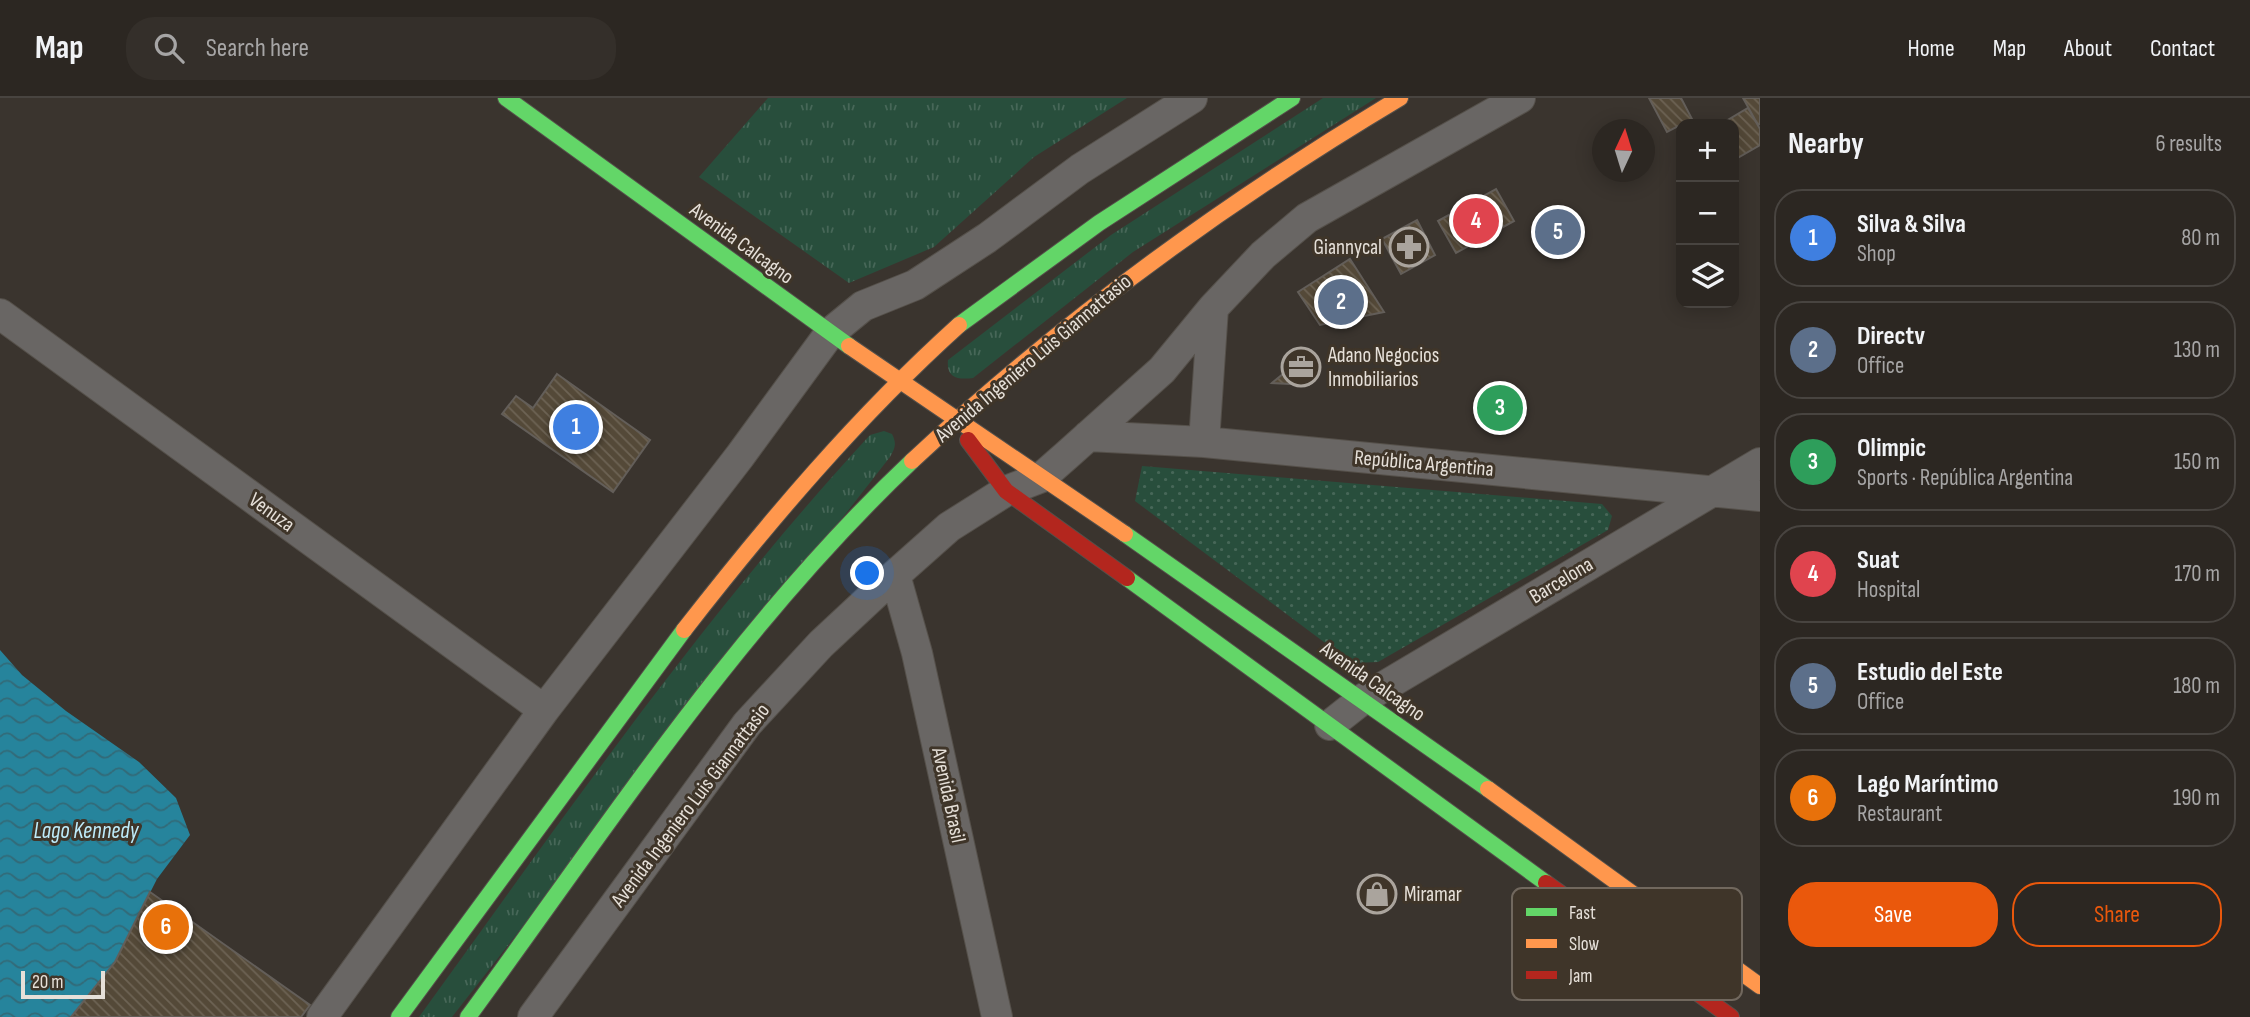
<!DOCTYPE html>
<meta charset="utf-8">
<style>
body{margin:0;font-family:"Sofia Sans Condensed",sans-serif;background:#342f2a;color:#f1f3f6}
.controls{position:absolute;right:21px;top:21px;display:grid;overflow:hidden;border-radius:14px;box-shadow:0 4px 18px #0003}
.controls button{width:63px;height:63px;display:grid;place-items:center;padding:0;border:0;border-bottom:2px solid #484440;background:#2c2722;color:#f1f3f6;font:35px sans-serif}
.compass{position:absolute;left:1592px;top:21px;width:63px;height:63px;border-radius:50%;background:#2c2722;box-shadow:0 4px 18px #0003;rotate:4deg}
.scale{position:absolute;left:21px;bottom:18px;width:84px;box-sizing:border-box;padding-left:7px;border:4px solid #e6e0d9;border-top:0;font-size:19px;line-height:24px;white-space:nowrap;color:#e6e0d9;-webkit-text-stroke:5px #3f3529;paint-order:stroke}
.you{position:absolute;left:868px;top:476px;width:24px;height:24px;margin:-18px;border:5px solid #fff;border-radius:50%;background:#1a73e8;box-shadow:0 0 0 10px #1a73e833}
.badge{display:grid;place-items:center;width:46px;height:46px;border-radius:50%;background:#ea580c;color:#fff;font-size:23px;font-weight:700}
.pin{position:absolute;translate:-50% -50%;border:4px solid #fff;box-shadow:0 2px 7px #0006}
.list{margin:0;padding:0;list-style:none}
h2{display:flex;justify-content:space-between;align-items:center;height:91px;margin:0;padding:0 28px;font-size:30px}
h2 small{font-size:23px;font-weight:400;color:#a6a5a5}
.list li{display:grid;grid-template-columns:46px 1fr auto;gap:21px;align-items:center;box-sizing:border-box;height:98px;margin:0 14px 14px;padding:0 14px;border:2px solid #484440;border-radius:28px}
.list b{display:block;font-size:26px;white-space:nowrap}
.list p{margin:0;font-size:23px;white-space:nowrap;color:#a6a5a5}
.list em{font-size:23px;font-style:normal;color:#a6a5a5}
.actions{display:flex;gap:14px;padding:21px 28px}
.actions a{flex:1;padding:16px 0;border:2px solid #ea580c;border-radius:28px;text-align:center;font-size:24px;color:#ea580c}
.actions .main{background:#ea580c;color:#fff}
.icon{flex:none;width:38px;height:38px;fill:none;stroke:currentColor;stroke-width:2;stroke-linecap:round;stroke-linejoin:round}
.map{position:relative;flex:none;width:1760px;height:919px;overflow:hidden}
header{display:flex;align-items:center;gap:42px;box-sizing:border-box;height:98px;padding:0 35px;background:#2c2722;border-bottom:2px solid #484440}
header strong{font-size:33px}
nav{display:flex;gap:38px;margin-inline-start:auto;font-size:24px}
.search{width:490px;height:63px;background:#342f2a;display:flex;align-items:center;gap:18px;box-sizing:border-box;padding:0 24px;border-radius:28px;color:#a6a5a5;font-size:26px}
main{display:flex}
aside{flex:1;background:#2c2722}
.map>svg:first-child{display:block}
</style>
<header>
<strong>Map</strong>
<div class="search"><svg class="icon" aria-label="search" viewBox="0 0 24 24"><circle cx="10" cy="10" r="6"/><path d="M15 15l6 6"/></svg>Search here</div>
<nav><a>Home</a><a>Map</a><a>About</a><a>Contact</a></nav>
</header>
<main>
<div class="map">
<svg width="1760" height="919" viewBox="0 0 1760 919">
<defs>
<pattern id="grass-tufts" width="24" height="20" patternUnits="userSpaceOnUse" patternTransform="scale(1.75)"><rect width="24" height="20" fill="#284e3c"/><path d="M3 7l-1-3M5 7V3M7 7l1-3M15 17l-1-3M17 17v-4M19 17l1-3" fill="none" stroke="#476758"/></pattern>
<pattern id="park-dots" width="8" height="8" patternUnits="userSpaceOnUse" patternTransform="scale(1.75)"><rect width="8" height="8" fill="#284e3c"/><path d="M2 2h.1M6 6h.1" fill="none" stroke="#476758" stroke-width="1.8" stroke-linecap="round"/></pattern>
<pattern id="water-waves" width="16" height="10" patternUnits="userSpaceOnUse" patternTransform="scale(1.75)"><rect width="16" height="10" fill="#26849c"/><path d="M0 5q4-4 8 0t8 0" fill="none" stroke="#326a78"/></pattern>
<pattern id="building-back-hatch" width="6" height="6" patternUnits="userSpaceOnUse" patternTransform="scale(1.75)"><rect width="6" height="6" fill="#544938"/><path d="M-1 5l2 2M0 0l6 6M5-1l2 2" fill="none" stroke="#6d6354"/></pattern>
</defs>
<rect width="100%" height="100%" fill="#3a342e"/>
<path fill="url(#grass-tufts)" d="M768,0H1127L1034,59L934,149L849,185L699,79Z
M1323,0H1376L1133,154L973,280C958,282 946,280 948,262L1111,137Z
M884,333L892,336C897,346 895,350 890,359L452,919H419C563,720 703,518 870,337Z"/>
<path fill="url(#park-dots)" d="M1142,368L1602,406L1612,418L1608,432L1378,564L1352,565L1135,403Z"/>
<path fill="url(#water-waves)" d="M0,552L22,577L66,613L139,664L176,700L190,737L157,781L115,864L71,919H0Z"/>
<path fill="url(#building-back-hatch)" stroke="#635e59" stroke-width="2" d="M1649,0H1681L1692,21L1667,34Z
M1743,0H1760V26L1758,27Z
M1748,10L1760,31V47L1734,62V26H1721Z
M1496,91L1514,123L1456,155L1438,123Z
M1565,111L1581,140L1550,157L1534,128Z
M1417,122L1435,157L1401,176L1382,141Z
M1350,161L1384,214L1320,227L1298,194Z
M1311,253L1309,287L1272,285Z
M557,276L650,342L613,394L502,316L516,298L533,310Z
M150,794L310,907L301,919H71L115,864Z"/>
<g fill="none" stroke-linecap="round" stroke-linejoin="round">
<defs>
<path id="street" d="M0,216L544,612
M1088,338L1204,344L1760,398
M1204,344L1213,210
M895,477L917,555L997,919
M1330,627L1363,601L1760,365
M322,919L544,612L740,358L830,235L863,208L915,187L987,140L1080,71L1192,0
M533,919L747,626L821,546L895,477L949,429L1006,393L1042,379L1067,357L1162,272L1213,210L1263,157L1307,120L1520,0"/>
<path id="fast" d="M506,0L849,248
M959,227L1099,125L1292,0
M1125,436L1488,691
M1127,480L1546,785
M399,919L684,532
M468,919C608,728 739,526 912,363"/>
<path id="slow" d="M849,248L1125,436
M912,363C1062,223 1224,105 1400,0
M684,532C769,423 857,319 959,227
M1488,691L1760,888"/>
<path id="jam" d="M968,342L1006,393L1127,480
M1546,785L1731,919"/>
</defs>
<use href="#street" stroke="#55504a" stroke-width="32"/>
<use href="#fast" stroke="#55504a" stroke-width="18"/>
<use href="#slow" stroke="#55504a" stroke-width="18"/>
<use href="#jam" stroke="#55504a" stroke-width="18"/>
<use href="#street" stroke="#696664" stroke-width="30"/>
<use href="#fast" stroke="#63d668" stroke-width="16"/>
<use href="#slow" stroke="#ff974d" stroke-width="16"/>
<use href="#jam" stroke="#b3261e" stroke-width="16"/>
</g>
<defs>
<symbol id="pharmacy-ring" viewBox="-11 -11 22 22"><circle r="9.5" fill="#3f3529" stroke="#aaa49d" stroke-width="1.5"/><path d="M-2-6h4v4h4v4h-4v4h-4v-4h-4v-4h4Z" fill="#aaa49d"/></symbol>
<symbol id="office-ring" viewBox="-11 -11 22 22"><circle r="9.5" fill="#3f3529" stroke="#aaa49d" stroke-width="1.5"/><path d="M-6-3h4V-5.5h4V-3h4V5H-6ZM-1-4.5V-3h2v-1.5ZM-6 0V1H6V0Z" fill="#aaa49d"/></symbol>
<symbol id="shop-ring" viewBox="-11 -11 22 22"><circle r="9.5" fill="#3f3529" stroke="#aaa49d" stroke-width="1.5"/><path d="M-5-2.5h2.3a2.7 3.5 0 0 1 5.4 0H5L5.5 6h-11ZM-1.5-2.5h3a1.5 2.3 0 0 0-3 0Z" fill="#aaa49d"/></symbol>
</defs>
<g fill-rule="evenodd">
<use href="#pharmacy-ring" x="1387" y="127" width="44" height="44"/>
<use href="#office-ring" x="1279" y="247" width="44" height="44"/>
<use href="#shop-ring" x="1355" y="774" width="44" height="44"/>
</g>
<g text-anchor="middle" stroke-width="6" stroke-linejoin="round" paint-order="stroke">
<g font-size="21" fill="#e6e0d9" stroke="#3f3529">
<text transform="translate(742 145) rotate(36)" y="7">Avenida Calcagno</text>
<text transform="translate(1033 260) rotate(-40)" y="7">Avenida Ingeniero Luis Giannattasio</text>
<text transform="translate(1424 365) rotate(5)" y="7">República Argentina</text>
<text transform="translate(272 414) rotate(36)" y="7">Venuza</text>
<text transform="translate(1561 482) rotate(-31)" y="7">Barcelona</text>
<text transform="translate(1373 583) rotate(35)" y="7">Avenida Calcagno</text>
<text transform="translate(949 697) rotate(78)" y="7">Avenida Brasil</text>
<text transform="translate(690 707) rotate(-53)" y="7">Avenida Ingeniero Luis Giannattasio</text>
</g>
<g font-size="21" fill="#e6e0d9" stroke="#3f3529" text-anchor="start">
<text x="1382" y="156" text-anchor="end">Giannycal</text>
<text x="1328" y="264">Adano Negocios<tspan x="1328" dy="24">Inmobiliarios</tspan></text>
<text x="1404" y="803">Miramar</text>
</g>
<g font-size="23" font-style="italic" fill="#beecfb" stroke="#3f3529">
<text x="86" y="740">Lago Kennedy</text>
</g>
</g>
<rect x="1512" y="790" width="230" height="112" rx="10" fill="#3f3529" stroke="#71685e" stroke-width="2"/>
<rect x="1526" y="810" width="31" height="8" fill="#63d668"/>
<rect x="1526" y="841" width="31" height="9" fill="#ff974d"/>
<rect x="1526" y="873" width="31" height="8" fill="#b3261e"/>
<g font-size="19" fill="#e6e0d9">
<text x="1569" y="821">Fast</text>
<text x="1569" y="852">Slow</text>
<text x="1569" y="884">Jam</text>
</g>
</svg>
<div class="controls">
<button>+</button>
<button>−</button>
<button><svg class="icon" aria-label="layers" viewBox="0 0 24 24"><path d="M12 4l9 5-9 5-9-5zM3 14l9 5 9-5"/></svg></button>
</div>
<svg class="compass" viewBox="-18 -18 36 36"><path d="M0-13l5 13h-10z" fill="#e53935"/><path d="M0 13l5-13h-10z" fill="#a6a5a5"/></svg>
<div class="scale">20 m</div>
<div class="you"></div>
<div class="pin badge" style="left:576px;top:329px;background:#3f7fe0">1</div>
<div class="pin badge" style="left:1341px;top:204px;background:#5c6f8a">2</div>
<div class="pin badge" style="left:1500px;top:310px;background:#2e9e5b">3</div>
<div class="pin badge" style="left:1476px;top:123px;background:#e0444e">4</div>
<div class="pin badge" style="left:1558px;top:134px;background:#5c6f8a">5</div>
<div class="pin badge" style="left:166px;top:829px;background:#e8710a">6</div>
</div>
<aside>
<h2>Nearby<small>6 results</small></h2>
<ul class="list">
<li><span class="badge" style="background:#3f7fe0">1</span><div><b>Silva &amp; Silva</b><p>Shop</p></div><em>80 m</em></li>
<li><span class="badge" style="background:#5c6f8a">2</span><div><b>Directv</b><p>Office</p></div><em>130 m</em></li>
<li><span class="badge" style="background:#2e9e5b">3</span><div><b>Olimpic</b><p>Sports · República Argentina</p></div><em>150 m</em></li>
<li><span class="badge" style="background:#e0444e">4</span><div><b>Suat</b><p>Hospital</p></div><em>170 m</em></li>
<li><span class="badge" style="background:#5c6f8a">5</span><div><b>Estudio del Este</b><p>Office</p></div><em>180 m</em></li>
<li><span class="badge" style="background:#e8710a">6</span><div><b>Lago Maríntimo</b><p>Restaurant</p></div><em>190 m</em></li>
</ul>
<div class="actions"><a class="main">Save</a><a>Share</a></div>
</aside>
</main>
